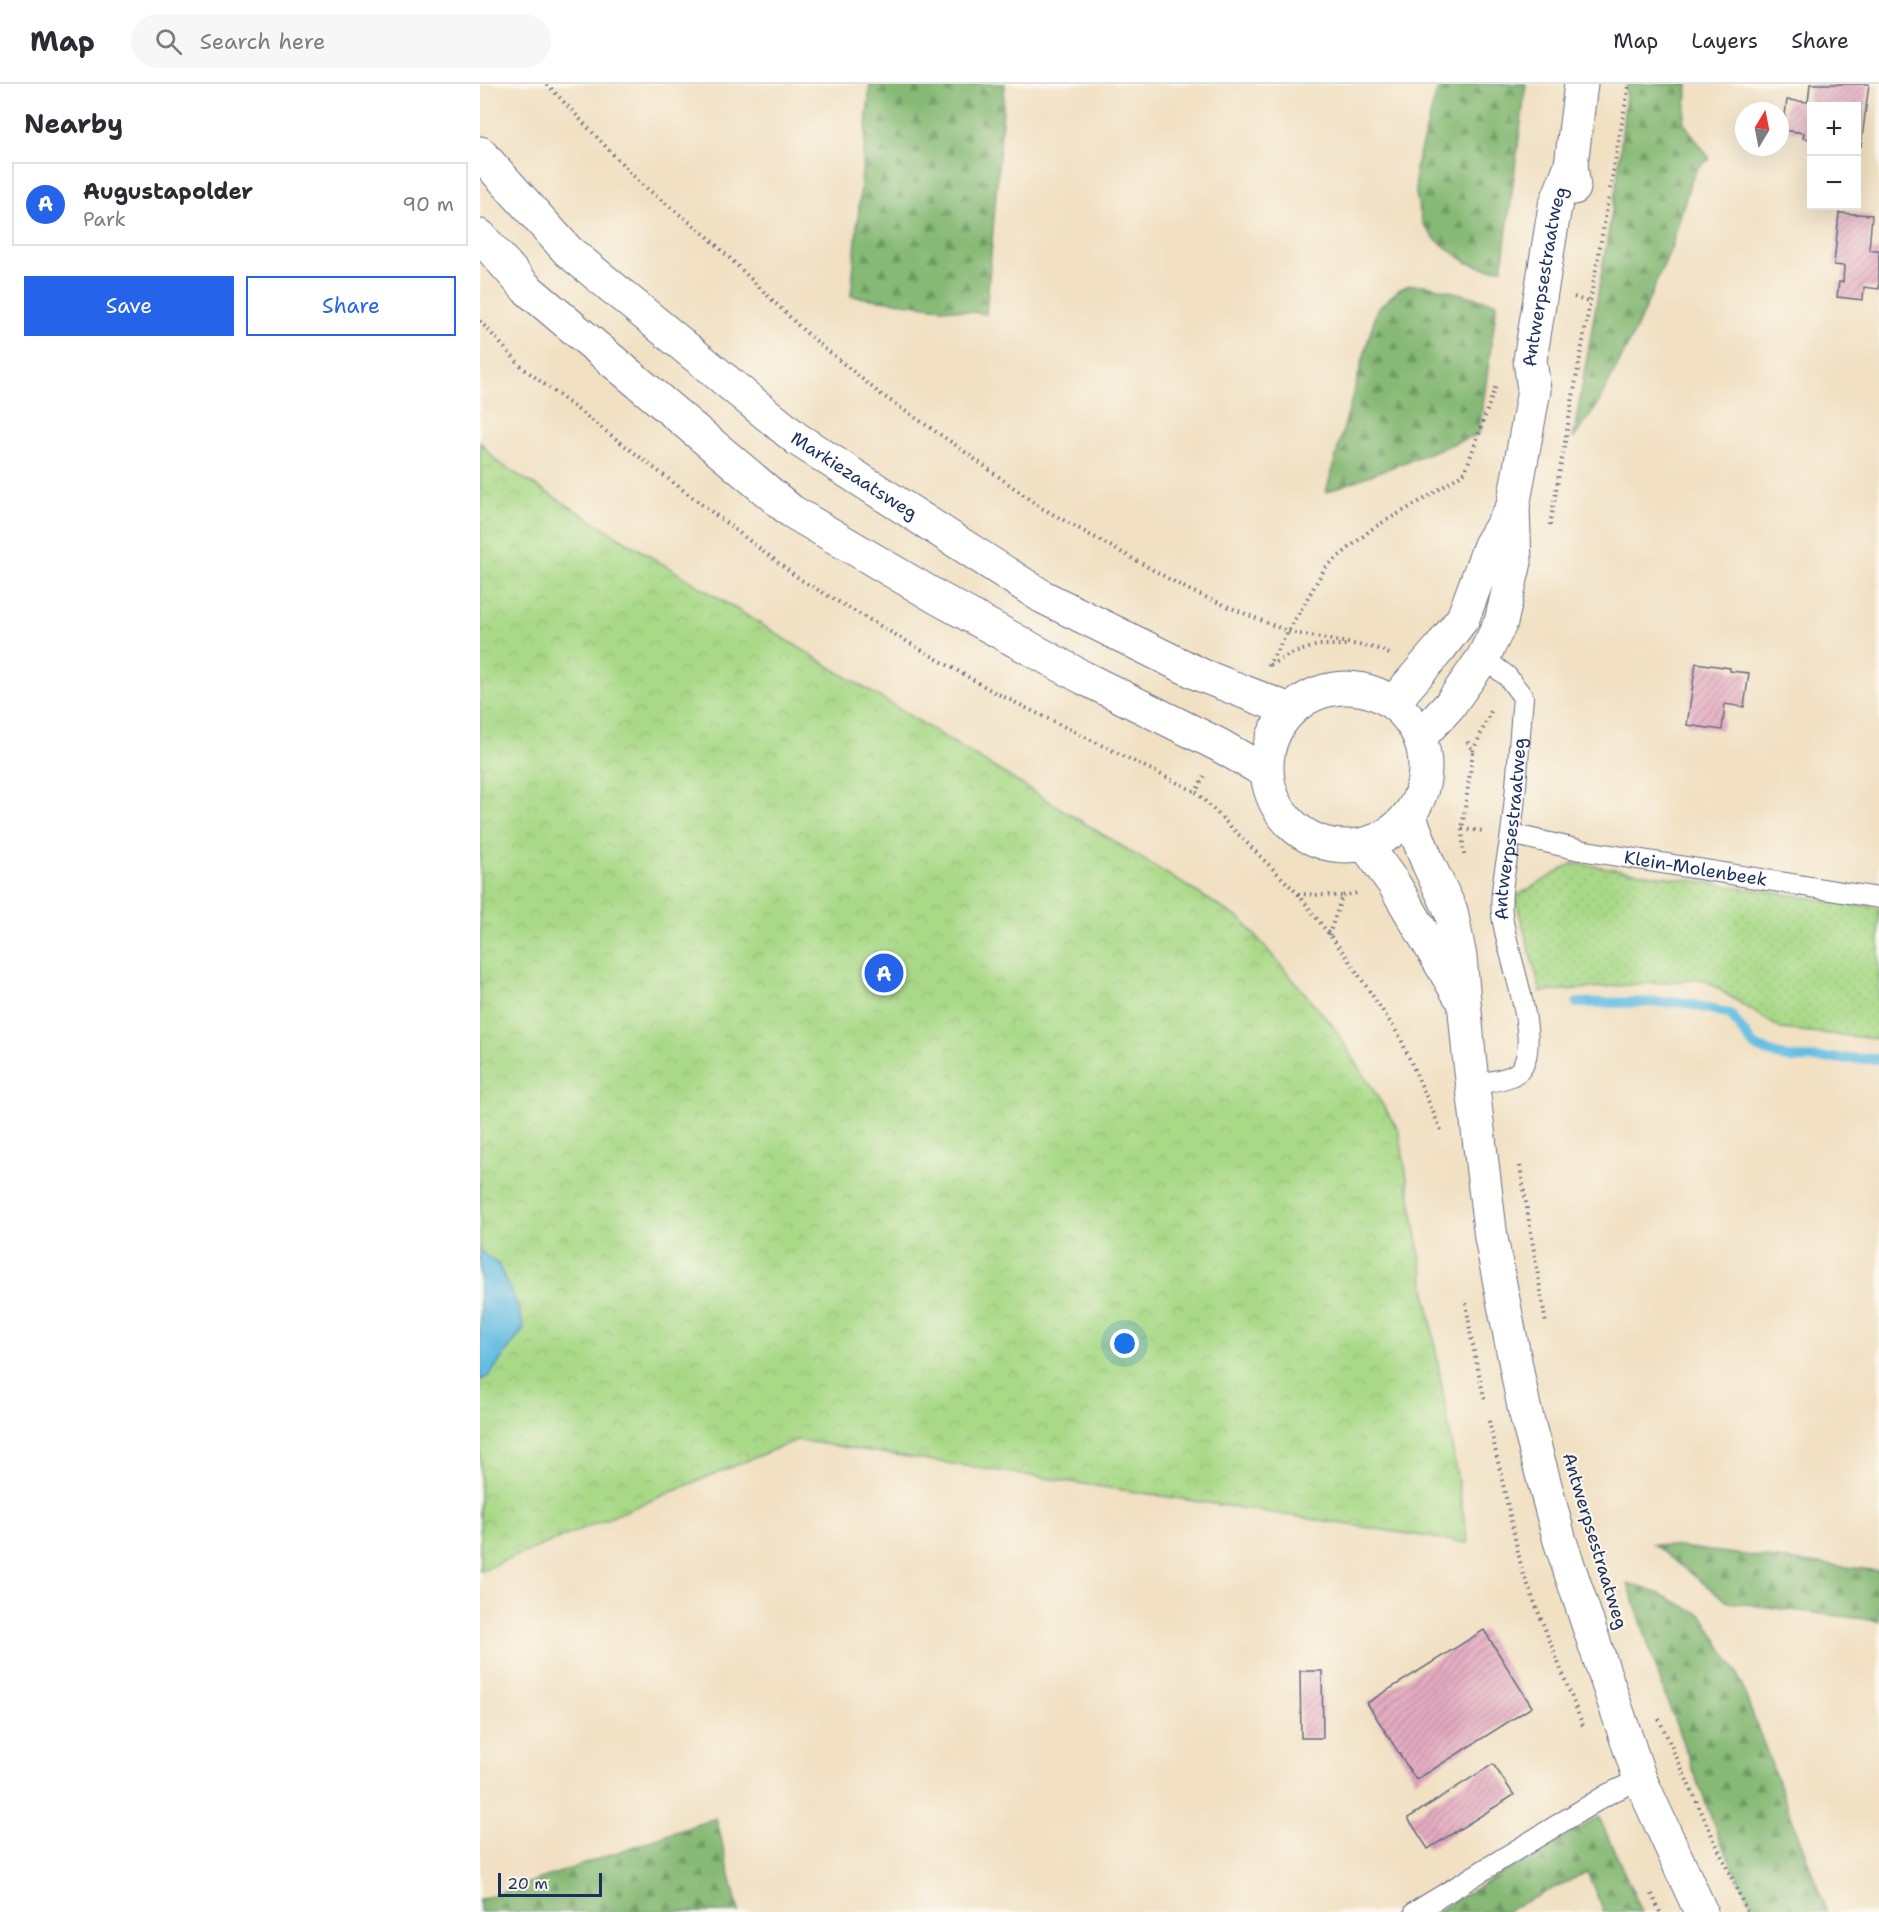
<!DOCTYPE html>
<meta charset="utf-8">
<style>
body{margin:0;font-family:"Shantell Sans",sans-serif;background:#f7f7f7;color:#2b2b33}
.controls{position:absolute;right:18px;top:18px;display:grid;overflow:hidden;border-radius:0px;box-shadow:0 6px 24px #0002}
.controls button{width:54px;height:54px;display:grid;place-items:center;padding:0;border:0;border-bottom:2px solid #e1e1e2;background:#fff;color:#2b2b33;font:30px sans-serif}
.compass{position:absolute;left:1255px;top:18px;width:54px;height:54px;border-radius:50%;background:#fff;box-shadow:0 6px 24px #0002;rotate:10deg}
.scale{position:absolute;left:18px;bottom:15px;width:104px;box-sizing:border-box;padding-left:6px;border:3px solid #1b2f5e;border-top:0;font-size:16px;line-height:21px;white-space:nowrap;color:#1b2f5e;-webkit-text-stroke:4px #fbf7ec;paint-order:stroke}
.you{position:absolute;left:645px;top:1260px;width:21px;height:21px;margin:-15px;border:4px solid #fff;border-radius:50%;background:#1a73e8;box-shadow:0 0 0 9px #1a73e833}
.badge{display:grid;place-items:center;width:39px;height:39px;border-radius:50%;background:#2563eb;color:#fff;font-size:20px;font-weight:700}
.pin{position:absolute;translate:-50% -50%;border:3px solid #fff;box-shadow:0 2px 6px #0006}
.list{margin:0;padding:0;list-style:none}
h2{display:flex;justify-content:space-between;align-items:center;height:78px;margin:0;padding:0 24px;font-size:26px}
h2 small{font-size:20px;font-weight:400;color:#7c7c81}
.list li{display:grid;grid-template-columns:39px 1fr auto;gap:18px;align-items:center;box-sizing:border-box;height:84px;margin:0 12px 12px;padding:0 12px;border:2px solid #e1e1e2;border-radius:0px}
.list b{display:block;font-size:22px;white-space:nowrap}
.list p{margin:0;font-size:20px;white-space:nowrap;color:#7c7c81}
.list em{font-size:20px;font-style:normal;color:#7c7c81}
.actions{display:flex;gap:12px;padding:18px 24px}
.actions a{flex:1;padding:14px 0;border:2px solid #2563eb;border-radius:0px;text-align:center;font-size:21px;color:#2563eb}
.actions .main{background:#2563eb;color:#fff}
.icon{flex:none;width:33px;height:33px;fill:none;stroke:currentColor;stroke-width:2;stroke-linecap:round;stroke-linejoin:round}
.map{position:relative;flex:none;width:1399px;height:1828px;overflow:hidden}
header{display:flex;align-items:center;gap:36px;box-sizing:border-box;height:84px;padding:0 30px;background:#fff;border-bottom:2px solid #e1e1e2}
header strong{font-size:28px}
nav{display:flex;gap:33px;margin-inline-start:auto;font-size:21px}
.search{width:420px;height:54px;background:#f7f7f7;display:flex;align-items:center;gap:15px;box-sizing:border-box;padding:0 21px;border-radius:33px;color:#7c7c81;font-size:22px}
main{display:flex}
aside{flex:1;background:#fff}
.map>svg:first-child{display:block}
</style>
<header>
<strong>Map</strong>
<div class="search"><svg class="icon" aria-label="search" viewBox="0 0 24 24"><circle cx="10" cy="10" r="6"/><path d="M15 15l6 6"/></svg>Search here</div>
<nav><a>Map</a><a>Layers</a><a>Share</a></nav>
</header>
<main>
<aside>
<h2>Nearby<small></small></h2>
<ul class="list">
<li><span class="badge">A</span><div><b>Augustapolder</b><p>Park</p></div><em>90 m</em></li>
</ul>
<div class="actions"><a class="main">Save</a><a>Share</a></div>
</aside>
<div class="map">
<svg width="1399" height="1828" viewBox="0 0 1399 1828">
<defs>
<pattern id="grass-dots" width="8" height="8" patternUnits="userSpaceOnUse" patternTransform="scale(1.5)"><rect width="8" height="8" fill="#a9d987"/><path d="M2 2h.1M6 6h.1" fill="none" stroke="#91bb77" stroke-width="1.8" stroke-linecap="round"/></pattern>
<pattern id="forest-firs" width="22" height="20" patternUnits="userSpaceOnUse" patternTransform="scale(1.5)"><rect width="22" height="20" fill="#86b974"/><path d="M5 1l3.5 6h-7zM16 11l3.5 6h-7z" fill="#6d9762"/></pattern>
<pattern id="park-crowns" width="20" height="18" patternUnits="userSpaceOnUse" patternTransform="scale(1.5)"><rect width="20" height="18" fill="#a9d987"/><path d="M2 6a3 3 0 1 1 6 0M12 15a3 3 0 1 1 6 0" fill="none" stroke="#91bb77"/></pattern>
<pattern id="building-hatch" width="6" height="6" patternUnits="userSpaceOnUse" patternTransform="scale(1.5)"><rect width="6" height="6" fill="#e4aac0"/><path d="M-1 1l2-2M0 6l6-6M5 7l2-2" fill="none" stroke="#b88b9f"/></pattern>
</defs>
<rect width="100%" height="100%" fill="#fbf7ec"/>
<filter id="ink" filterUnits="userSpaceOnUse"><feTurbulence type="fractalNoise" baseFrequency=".0167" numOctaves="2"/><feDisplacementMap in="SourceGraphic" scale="12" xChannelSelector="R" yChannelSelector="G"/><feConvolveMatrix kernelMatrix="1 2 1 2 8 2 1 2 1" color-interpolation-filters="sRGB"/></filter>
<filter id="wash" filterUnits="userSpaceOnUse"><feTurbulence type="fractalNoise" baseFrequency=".008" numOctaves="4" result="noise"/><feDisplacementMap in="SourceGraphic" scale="24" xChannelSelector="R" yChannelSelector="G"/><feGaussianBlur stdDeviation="1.35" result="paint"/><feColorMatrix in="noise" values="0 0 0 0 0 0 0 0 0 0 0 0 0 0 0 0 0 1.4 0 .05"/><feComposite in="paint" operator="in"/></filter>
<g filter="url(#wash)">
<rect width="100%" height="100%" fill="#f1e0c2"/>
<path fill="url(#grass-dots)" stroke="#628472" stroke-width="1.5" d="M1093,779L1399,824V955L1301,945L1223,895L1061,908L1035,813Z"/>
<path fill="url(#forest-firs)" stroke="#507469" stroke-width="1.5" d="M390,0H525L506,230L371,212Z
M959,0H1046L1022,184L1009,185L986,178L955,155L943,140L936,111L935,85Z
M1147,0H1208L1204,39L1230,75L1219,82L1211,96L1191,164L1157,243L1117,322L1093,355L1137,99Z
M930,201H946L1017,219L999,350L846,408L897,225L920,205Z
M1173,1460L1399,1487V1537L1248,1518Z
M1148,1499L1180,1510L1222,1531L1257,1589L1347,1828H1275L1239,1754L1186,1614Z
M1119,1733L1162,1828H1124L1107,1788L1025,1828H955Z
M236,1734L259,1828H0V1816Z"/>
<path fill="url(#park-crowns)" stroke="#628472" stroke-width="1.5" d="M0,358L17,378L762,836L853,942L919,1047L988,1459L317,1356L0,1487Z"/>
<path fill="#65bde2" stroke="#4076a0" stroke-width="1.5" d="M0,1167L18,1180L38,1223L44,1244L9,1292L0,1296Z"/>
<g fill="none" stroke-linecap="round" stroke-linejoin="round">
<path stroke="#65bde2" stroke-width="10" d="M1097,919L1201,918L1250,930L1274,962L1306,974L1399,975"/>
</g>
<g id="blocks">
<path fill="url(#building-hatch)" d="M1330,0H1389L1381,62L1376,61V22H1332V55L1323,54L1324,49L1303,46L1307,16L1328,18Z
M1359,129L1392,131L1389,166H1399V205L1384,203L1383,216L1357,213L1359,198H1363L1364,182L1354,181Z
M1216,579L1250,584V587L1269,589L1264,623L1245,620L1242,646L1207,641Z
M1004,1546L1052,1623L936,1696L887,1619Z
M820,1587H842L843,1654H821Z
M1013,1680L1034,1711L948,1765L928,1734Z"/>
</g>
</g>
<g filter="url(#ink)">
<use href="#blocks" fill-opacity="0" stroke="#666d81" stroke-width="1.5"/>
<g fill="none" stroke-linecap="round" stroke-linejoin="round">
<defs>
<g id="lane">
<path id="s1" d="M1031,750L1100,766L1399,814"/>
<path id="s2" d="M993,1001C1007,997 1035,997 1043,982C1060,948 1026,869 1022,831C1019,804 1028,776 1031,749C1037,704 1039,658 1043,613L1027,592L1003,574"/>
<path d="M935,1828L1128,1710L1160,1695"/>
</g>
<g id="secondary">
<path d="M1094,104L1091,81L1101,0"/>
<path d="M913,619L960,564L983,534L1010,461L1033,423"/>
<path id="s3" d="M940,653L969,622L1003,574L1021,538L1035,478L1033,423L1054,306L1050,276L1075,122L1091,81"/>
</g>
<g id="primary">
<path id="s4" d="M0,69L88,167L317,355L563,513L721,591L810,626"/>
<path d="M0,152L46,204L311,427L458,514L604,594L739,661L786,688"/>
<circle cx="866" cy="683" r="79"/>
<path d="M929,731L948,779L971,827L980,873L989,971L1011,1154L1044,1323L1080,1457L1160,1695L1221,1828"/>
<path d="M885,760L914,800L979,911"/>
</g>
</defs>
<use href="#lane" stroke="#666d81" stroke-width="22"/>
<use href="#secondary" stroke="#666d81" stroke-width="35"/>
<use href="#primary" stroke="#666d81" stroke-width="35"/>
<path stroke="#666d81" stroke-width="4" stroke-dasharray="1.5 4.5" stroke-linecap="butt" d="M67,0L160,99L228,153L324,247L399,309L474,360L560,423L711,507L809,548L900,565L911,571
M1130,105L1149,0
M1094,213L1110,219
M0,237L43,284L321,496L514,608L716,708
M1070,441L1129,112
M790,581L811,570L838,561H869
M788,582L845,484L893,444L946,414L985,388L1016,301
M993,667L1012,625
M724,692L716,708L818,810L866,872L920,953L961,1046
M982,745L1005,747
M984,771L982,745L993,668L986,655
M818,810L862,812
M849,851L862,812L878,809
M1040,1082L1066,1240
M986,1219L991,1253L1005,1318
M1009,1337L1042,1486L1103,1642
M1179,1635L1267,1828
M1172,1810L1180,1828"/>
<use href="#lane" stroke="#fff" stroke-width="20"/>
<use href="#secondary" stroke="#fff" stroke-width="33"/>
<use href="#primary" stroke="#fff" stroke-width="33"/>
</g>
</g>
<g text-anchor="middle" stroke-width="4.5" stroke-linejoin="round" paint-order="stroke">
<g font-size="18" fill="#1b2f5e" stroke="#fbf7ec">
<text dy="6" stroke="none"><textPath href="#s3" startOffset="492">Antwerpsestraatweg</textPath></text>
<text dy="6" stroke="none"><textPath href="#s4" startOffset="496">Markiezaatsweg</textPath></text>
<text dy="6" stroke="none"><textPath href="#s2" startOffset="296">Antwerpsestraatweg</textPath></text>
<text dy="6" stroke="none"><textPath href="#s1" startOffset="188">Klein-Molenbeek</textPath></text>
<text transform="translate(1115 1457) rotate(73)" y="6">Antwerpsestraatweg</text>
</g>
</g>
</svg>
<div class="controls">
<button>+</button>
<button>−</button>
</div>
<svg class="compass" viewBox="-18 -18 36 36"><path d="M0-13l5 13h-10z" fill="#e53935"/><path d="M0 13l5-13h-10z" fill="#7c7c81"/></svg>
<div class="scale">20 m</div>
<div class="you"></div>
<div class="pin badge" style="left:404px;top:889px">A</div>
</div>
</main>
